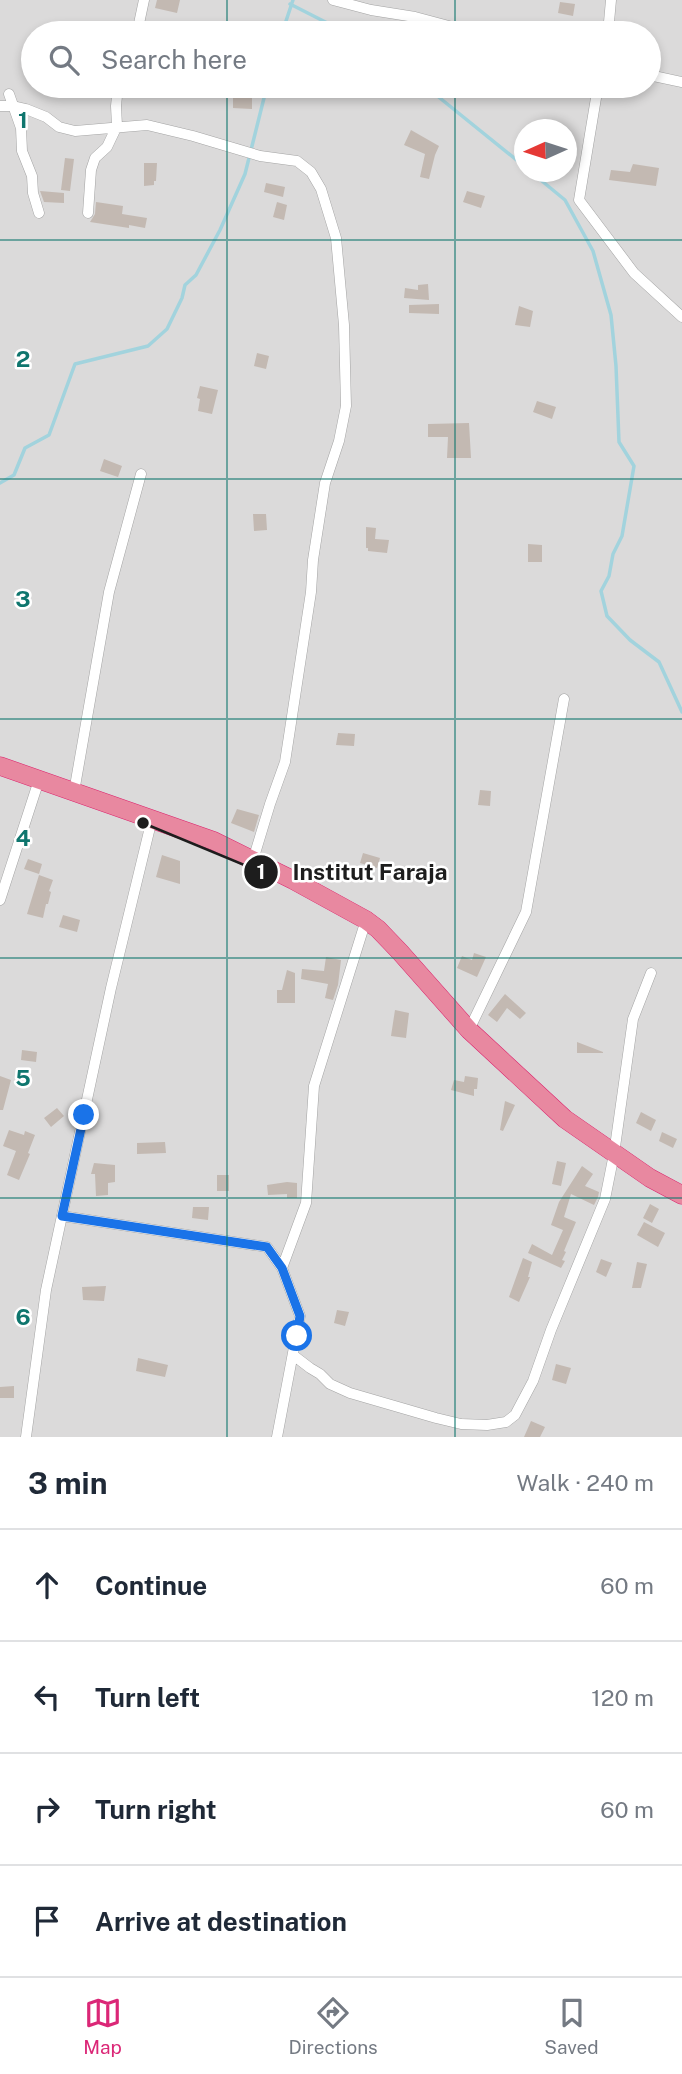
<!DOCTYPE html>
<meta charset="utf-8">
<style>
body{margin:0;font-family:"Public Sans",sans-serif;background:#f2f2f3;color:#1f2937}
.compass{position:absolute;left:514px;top:119px;width:63px;height:63px;border-radius:50%;background:#fff;box-shadow:0 4px 10px #0003;rotate:267deg}
.stop{position:absolute;width:21px;height:21px;margin:-16px;border:5px solid #1a73e8;border-radius:50%;background:#fff}
.stop.end{background:#1a73e8;border-color:#fff;box-shadow:0 2px 7px #0008}
.list{margin:0;padding:0;list-style:none}
h2{display:flex;justify-content:space-between;align-items:center;height:91px;margin:0;padding:0 28px;font-size:30px}
h2 small{font-size:23px;font-weight:400;color:#747a83}
.list li{display:grid;grid-template-columns:46px 1fr auto;gap:21px;align-items:center;box-sizing:border-box;height:112px;padding:0 28px;border-top:2px solid #e0e1e3}
.list b{display:block;font-size:26px;white-space:nowrap}
.list em{font-size:23px;font-style:normal;color:#747a83}
.icon{flex:none;width:38px;height:38px;fill:none;stroke:currentColor;stroke-width:2;stroke-linecap:round;stroke-linejoin:round}
.map{position:relative;flex:none;width:682px;height:1437px;overflow:hidden}
.search{position:absolute;background:#fff;box-shadow:0 4px 10px #0003;left:21px;right:21px;top:21px;height:77px;display:flex;align-items:center;gap:18px;box-sizing:border-box;padding:0 24px;border-radius:38px;color:#747a83;font-size:26px}
.sheet{height:539px;background:#fff}
nav{display:flex;justify-content:space-around;align-items:center;box-sizing:border-box;height:98px;border-top:2px solid #e0e1e3;background:#fff;font-size:19px;color:#747a83}
nav a{display:grid;justify-items:center;gap:4px}
nav .on{color:#db2777}
.map>svg:first-child{display:block}
</style>
<div class="map">
<svg width="682" height="1437" viewBox="0 0 682 1437">
<rect width="100%" height="100%" fill="#eeeae2"/>
<path fill="#dbdada" fill-rule="evenodd" d="M0,0H682V1437H0ZM33,33H649V86H33ZM524,130H566V172H524Z"/>
<g fill="none" stroke-linecap="round" stroke-linejoin="round">
<path stroke="#a2d3dd" stroke-width="3.5" d="M290,4L347,33
M282,33L293,0
M425,86L524,166
M531,172L565,200L593,251L611,315L616,366L619,442L634,466L622,536L613,554L609,576L601,591L607,616L630,640L659,662L682,712
M0,483L14,475L25,448L49,435L75,364L148,346L167,329L182,298L185,285L196,275L220,230L245,174L267,86"/>
</g>
<path fill="#c3b9b2" d="M157,0H180L177,13L155,8Z
M560,2L575,4L573,16L558,13Z
M163,86H196L193,97L162,88Z
M233,95L252,96V109L233,108Z
M411,130L439,146L435,155L429,179L420,177L425,154L404,145Z
M65,158L74,159L70,191L61,190Z
M144,163H157L156,181H154V185L144,186Z
M633,164L659,168L656,186L609,180L611,170L630,172Z
M266,183L285,187L283,197L264,192Z
M40,191L64,193V203L44,202Z
M467,191L485,196L481,208L463,202Z
M96,202L123,206L122,214L147,218L145,228L129,225V228L90,222L95,214Z
M277,202L287,205L284,220L273,217Z
M428,284L429,300L404,298L405,288L418,290V285Z
M439,304V314L409,313V305Z
M519,306L533,311L530,327L515,325Z
M257,353L269,356L266,369L254,366Z
M200,386L218,390L212,414L198,411L200,399L197,398Z
M537,401L556,407L552,419L533,412Z
M469,423L471,458H447L448,437H428V424Z
M104,459L122,466L118,477L100,471Z
M253,514H266L267,530L254,531Z
M366,527L376,528L375,539L389,540L387,553L368,551V548H366Z
M528,544L542,545V562H528Z
M338,733L355,734L354,746L336,745Z
M480,790L491,791L490,806L478,805Z
M237,809L259,815L254,832L231,823Z
M363,853L380,858L377,868L360,863Z
M162,855L180,861V884L156,877Z
M28,859L42,864L39,874L24,869Z
M39,875L53,880L49,891L51,892L48,904H46L43,918L27,914Z
M63,915L80,920L77,932L59,927Z
M474,953L486,957L477,977L457,968L462,956L472,960Z
M326,957L341,960L338,985L333,1000L325,998L328,984L301,979L302,969L324,971Z
M287,970L295,973V1003H277V990H282Z
M505,994L526,1013L520,1019L507,1008L497,1022L488,1015Z
M395,1010L409,1013L406,1038L391,1036Z
M577,1042L603,1052V1053H577Z
M22,1050L37,1052L36,1062L21,1060Z
M0,1076L11,1080L3,1110H0Z
M465,1076L478,1078L477,1089H474V1096L451,1090L454,1080L464,1082Z
M505,1101L515,1105L503,1131L500,1130Z
M57,1108L64,1116L51,1127L44,1118Z
M641,1112L656,1120L651,1131L636,1123Z
M9,1130L24,1135L25,1131L35,1135L28,1153L30,1154L19,1180L7,1175L16,1151L3,1146Z
M662,1132L677,1139L673,1148L659,1141Z
M165,1142L166,1153L137,1154V1143Z
M557,1161L566,1163L561,1186L552,1184Z
M94,1163L115,1165V1182L108,1183V1195L96,1196L95,1174H91Z
M582,1166L593,1174L585,1186L599,1192L598,1197L594,1205L571,1194L564,1217L576,1222L564,1251L566,1252L562,1260L565,1261L561,1268L528,1253L532,1244L552,1255L563,1230L551,1225L559,1202Z
M217,1175H229V1191H217Z
M287,1182L297,1183V1198H287V1194L268,1195L267,1185Z
M650,1204L659,1209L652,1223L643,1218Z
M193,1207H209L208,1220L192,1218Z
M644,1222L665,1233L658,1247L637,1235Z
M523,1258L532,1262L528,1277H530L519,1302L509,1297Z
M601,1259L612,1263L606,1277L596,1272Z
M637,1262L647,1264L641,1288H632Z
M106,1286L104,1301L83,1300L82,1287Z
M337,1310L349,1312L345,1326L334,1323Z
M138,1358L168,1365L165,1377L136,1371Z
M556,1364L571,1368L566,1384L552,1380Z
M14,1386V1398H0V1387Z
M531,1421L545,1427L540,1437H524Z"/>
<g fill="none" stroke-linecap="round" stroke-linejoin="round">
<defs>
<path id="street" d="M333,0L371,10L415,17L475,33
M137,33L144,0
M608,33L611,0
M649,75L682,82
M598,86L579,200L634,273L682,317
M9,94L21,128L22,151L32,176L33,193L39,213
M0,106H13L26,109L46,117L59,127L75,131L147,125L193,136L260,156L297,161L311,172L321,189L336,238L344,325L346,406L339,441L325,483L313,560L311,592L285,762L270,804L253,860
M88,213L91,170L95,158L107,147L117,126L116,106L118,86
M74,792L109,592L141,474
M0,900L39,780
M469,1030L526,912L564,699
M62,1216L267,1247L282,1268L300,1316L277,1437
M282,1268L306,1203L314,1086L366,920
M293,1355L310,1368L320,1374L330,1384L350,1393L436,1418L461,1424L487,1425L506,1422L515,1415L533,1381L551,1330L605,1199L614,1154L633,1019L651,973
M26,1437L46,1290L111,988L152,819"/>
<path id="highway" d="M0,766L214,841L293,880L366,920L378,929L400,952L469,1030L565,1119L650,1178L682,1195"/>
</defs>
<use href="#street" stroke="#a4a4a4" stroke-width="11"/>
<use href="#highway" stroke="#db216c" stroke-width="19"/>
<use href="#street" stroke="#fff" stroke-width="10"/>
<use href="#highway" stroke="#e888a0" stroke-width="18"/>
</g>
<g fill="none" stroke-linecap="round" stroke-linejoin="round">
<path stroke="#1a73e8" stroke-width="9" d="M84,1115L62,1216L267,1247L282,1268L300,1316L297,1336"/>
</g>
<path fill="none" stroke="#0f766e" stroke-width="2" stroke-opacity="0.55" d="M227,0V33M455,0V33M227,86V1437M455,86V1437M0,240H682M0,479H682M0,719H682M0,958H682M0,1198H682"/>
<g font-size="23" text-anchor="middle" font-weight="bold" fill="#0f766e" stroke="#fff" stroke-width="5" stroke-linejoin="round" paint-order="stroke">
<text x="23" y="128">1</text>
<text x="23" y="367">2</text>
<text x="23" y="607">3</text>
<text x="23" y="846">4</text>
<text x="23" y="1086">5</text>
<text x="23" y="1325">6</text>
</g>
<path fill="none" stroke="#1d1d1d" stroke-width="2.5" d="M143 823L261 872"/>
<g fill="#1d1d1d" stroke="#fff" stroke-width="2.5">
<circle cx="143" cy="823" r="7"/>
<circle cx="261" cy="872" r="18"/>
</g>
<g font-size="21" text-anchor="middle" font-weight="bold" fill="#fff">
<text x="261" y="879">1</text>
</g>
<g font-size="23" text-anchor="middle" font-weight="bold" fill="#1d1d1d" stroke="#fff" stroke-width="5" stroke-linejoin="round" paint-order="stroke">
<text x="370" y="880">Institut Faraja</text>
</g>
</svg>
<svg class="compass" viewBox="-18 -18 36 36"><path d="M0-13l5 13h-10z" fill="#e53935"/><path d="M0 13l5-13h-10z" fill="#747a83"/></svg>
<div class="stop" style="left:297px;top:1336px"></div>
<div class="stop end" style="left:84px;top:1115px"></div>
<div class="search"><svg class="icon" aria-label="search" viewBox="0 0 24 24"><circle cx="10" cy="10" r="6"/><path d="M15 15l6 6"/></svg>Search here</div>
</div>
<section class="sheet">
<h2>3 min<small>Walk · 240 m</small></h2>
<ul class="list">
<li><svg class="icon" aria-label="ahead" viewBox="0 0 24 24"><path d="M12 20V5M6 11l6-6 6 6"/></svg><div><b>Continue</b></div><em>60 m</em></li>
<li><svg class="icon" aria-label="left" viewBox="0 0 24 24"><path d="M17 20v-9H6M10 6l-5 5 5 5"/></svg><div><b>Turn left</b></div><em>120 m</em></li>
<li><svg class="icon" aria-label="right" viewBox="0 0 24 24"><path d="M7 20v-9h11M14 6l5 5-5 5"/></svg><div><b>Turn right</b></div><em>60 m</em></li>
<li><svg class="icon" aria-label="arrive" viewBox="0 0 24 24"><path d="M6 21V4h12l-3 4 3 4H6"/></svg><div><b>Arrive at destination</b></div></li>
</ul>
</section>
<nav>
<a class="on"><svg class="icon" aria-label="map" viewBox="0 0 24 24"><path d="M3 6l6-2 6 2 6-2v14l-6 2-6-2-6 2zM9 4v14M15 6v14"/></svg>Map</a>
<a><svg class="icon" aria-label="directions" viewBox="0 0 24 24"><path d="M12 3l9 9-9 9-9-9zM9 14v-3h6M13 9l2 2-2 2"/></svg>Directions</a>
<a><svg class="icon" aria-label="saved" viewBox="0 0 24 24"><path d="M7 4h10v16l-5-4-5 4z"/></svg>Saved</a>
</nav>
